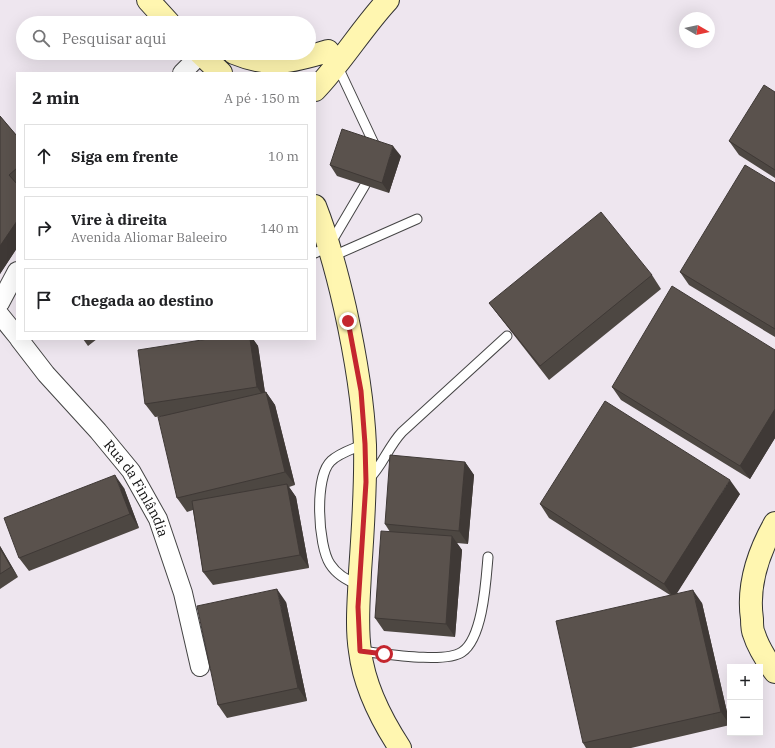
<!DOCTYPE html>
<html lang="pt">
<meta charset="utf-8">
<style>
body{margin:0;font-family:"IBM Plex Serif",serif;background:#f6f6f6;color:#202124}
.controls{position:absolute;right:12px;bottom:12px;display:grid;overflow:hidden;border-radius:0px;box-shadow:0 4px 16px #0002}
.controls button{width:36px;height:36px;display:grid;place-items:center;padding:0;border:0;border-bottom:1px solid #e0e0e0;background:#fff;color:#202124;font:20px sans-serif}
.compass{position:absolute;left:679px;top:12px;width:36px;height:36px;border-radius:50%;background:#fff;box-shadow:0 4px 16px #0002;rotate:99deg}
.stop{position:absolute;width:12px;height:12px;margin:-9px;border:3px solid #c4262e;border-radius:50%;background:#fff}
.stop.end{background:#c4262e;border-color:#fff;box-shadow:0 1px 4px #0008}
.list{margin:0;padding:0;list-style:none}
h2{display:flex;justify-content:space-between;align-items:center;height:52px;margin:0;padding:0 16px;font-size:17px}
h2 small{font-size:13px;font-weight:400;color:#757577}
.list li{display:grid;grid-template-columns:26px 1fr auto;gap:12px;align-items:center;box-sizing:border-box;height:64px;margin:0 8px 8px;padding:0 8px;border:1px solid #e0e0e0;border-radius:0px}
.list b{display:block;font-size:15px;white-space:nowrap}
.list p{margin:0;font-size:13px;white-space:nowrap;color:#757577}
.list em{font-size:13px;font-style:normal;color:#757577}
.icon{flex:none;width:22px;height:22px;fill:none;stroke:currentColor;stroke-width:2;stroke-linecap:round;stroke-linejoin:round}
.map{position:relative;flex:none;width:775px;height:748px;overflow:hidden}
.search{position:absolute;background:#fff;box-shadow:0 4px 16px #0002;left:16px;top:16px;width:300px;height:44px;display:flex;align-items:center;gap:10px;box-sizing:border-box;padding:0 14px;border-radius:22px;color:#757577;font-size:15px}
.panel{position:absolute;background:#fff;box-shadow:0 4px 16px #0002;left:16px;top:72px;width:300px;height:268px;border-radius:0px}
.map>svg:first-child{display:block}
</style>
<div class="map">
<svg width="775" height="748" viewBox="0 0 775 748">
<rect width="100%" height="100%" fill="#fffdf5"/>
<path fill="#eee6ef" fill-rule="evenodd" d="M0,0H775V748H0ZM685,18H709V42H685ZM23,23H309V53H23ZM17,73H315V339H17ZM730,667H760V733H730Z"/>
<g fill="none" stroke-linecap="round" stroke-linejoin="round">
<defs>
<path id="lane" d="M337,65L376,148
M315,253L329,246L365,185
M333,256L417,219
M368,480C383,465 388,447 402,432L507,336
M359,585C348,581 337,575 330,564C318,546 314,477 331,461C339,453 353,449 364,444
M360,651C381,653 445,664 462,652C483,638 486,580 488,557"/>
<g id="street">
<path d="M182,73L201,54"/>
<path d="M0,303L17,271"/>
<path d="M0,315L17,336"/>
<path id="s1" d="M19,339L46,374L98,431L131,471L158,519L183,593L200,667"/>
</g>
<path id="secondary" d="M148,0L169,23
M200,53L221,73
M234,53C270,68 292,62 328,51
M315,90C342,62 362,28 388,0
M315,206C328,239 337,273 345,308C355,353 363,399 365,445C366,488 363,530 360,572C359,598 356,625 360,651C364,685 381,719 400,748
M775,523C758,553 747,585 752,619C752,624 752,630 754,634C758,647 767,661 775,672"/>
</defs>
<use href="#lane" stroke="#444" stroke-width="11"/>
<use href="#street" stroke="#444" stroke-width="20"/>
<use href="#secondary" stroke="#333" stroke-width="24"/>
<use href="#lane" stroke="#fff" stroke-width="9"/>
<use href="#street" stroke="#fff" stroke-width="18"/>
<use href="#secondary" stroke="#fff6b0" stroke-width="22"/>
</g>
<path fill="#4d4742" d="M775,92V178L739,155L729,141Z
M0,116L17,136V248L0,274Z
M401,156L389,193L337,176L330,165Z
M775,183V337L689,285L680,272Z
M652,275L661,289L549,380L499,316L489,303Z
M83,339H97L88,346Z
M208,339H253L258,346L265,392H266L275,405L295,485L289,487L296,497L309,568L213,585L203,572L193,510L187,512L177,498L165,416L155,417L145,404Z
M775,350V438L750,479L621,400L612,387Z
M465,462L474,475L468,544L457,543L462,550L455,637L384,631L375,618L390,532L385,524Z
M124,488L139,528L29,571L19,558Z
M740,494L676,594L702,603L730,725L631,748H586L583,743L670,595L549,518L540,504Z
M0,546L18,577L0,589Z
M286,602L307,701L227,718L218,705Z"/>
<path fill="#3f3936" d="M393,146L401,156L389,193L382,183Z
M17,221V248L0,274V246Z
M250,339H253L258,346L266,400L257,387Z
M266,392L275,405L295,485L285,472Z
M775,409V438L750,479L740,466Z
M465,462L474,475L468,544L459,531Z
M115,475L124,488L139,528L130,514Z
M730,480L740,494L674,598L664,584Z
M287,484L296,497L309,568L300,555Z
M452,536L462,550L455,637L446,624Z
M0,546L18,577L11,567L0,548Z
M277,589L286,602L307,701L298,688Z
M693,590L702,603L730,725L721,712Z"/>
<path fill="#5a524d" stroke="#3f3936" d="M764,85L775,92V170L729,141Z
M0,116L17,136V168L9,175L17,184V221L0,246Z
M342,129L393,146L382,183L330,165Z
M745,165L775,183V329L680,272Z
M601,212L652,275L540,366L489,303Z
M672,286L775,350V409L740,466L612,387Z
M208,339H250L257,387L145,404L138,350Z
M266,392L285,472L177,498L158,417Z
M605,401L730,480L664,584L540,504Z
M390,455L465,462L459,531L385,524Z
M115,475L130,514L19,558L4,518Z
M287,484L300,555L203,572L192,501Z
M381,531L452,536L446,624L375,618Z
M0,548L11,567L0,574Z
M277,589L298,688L218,705L197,606Z
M693,590L721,712L583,743L556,621Z"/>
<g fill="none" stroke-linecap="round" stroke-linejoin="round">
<path stroke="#c4262e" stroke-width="5" d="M348,321L361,391L365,444L366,482L358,607L360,651L384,654"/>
</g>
<g text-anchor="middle" stroke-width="4" stroke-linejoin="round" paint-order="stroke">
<g font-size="14" fill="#111" stroke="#fff">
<text dy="5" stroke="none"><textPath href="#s1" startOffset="191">Rua da Finlândia</textPath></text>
</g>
</g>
</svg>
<div class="controls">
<button>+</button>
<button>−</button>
</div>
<svg class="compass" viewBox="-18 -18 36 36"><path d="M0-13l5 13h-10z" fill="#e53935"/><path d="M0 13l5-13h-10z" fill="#757577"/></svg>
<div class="stop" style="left:384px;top:654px"></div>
<div class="stop end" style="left:348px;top:321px"></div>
<div class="search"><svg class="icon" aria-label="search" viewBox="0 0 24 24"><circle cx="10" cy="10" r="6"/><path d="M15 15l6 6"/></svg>Pesquisar aqui</div>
<section class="panel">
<h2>2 min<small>A pé · 150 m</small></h2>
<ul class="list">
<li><svg class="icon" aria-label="ahead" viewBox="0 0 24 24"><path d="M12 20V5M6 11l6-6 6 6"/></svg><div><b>Siga em frente</b></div><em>10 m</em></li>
<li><svg class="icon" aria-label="right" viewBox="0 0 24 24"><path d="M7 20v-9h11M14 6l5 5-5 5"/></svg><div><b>Vire à direita</b><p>Avenida Aliomar Baleeiro</p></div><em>140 m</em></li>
<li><svg class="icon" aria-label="arrive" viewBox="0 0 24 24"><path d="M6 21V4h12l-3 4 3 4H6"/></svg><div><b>Chegada ao destino</b></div></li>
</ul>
</section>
</div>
